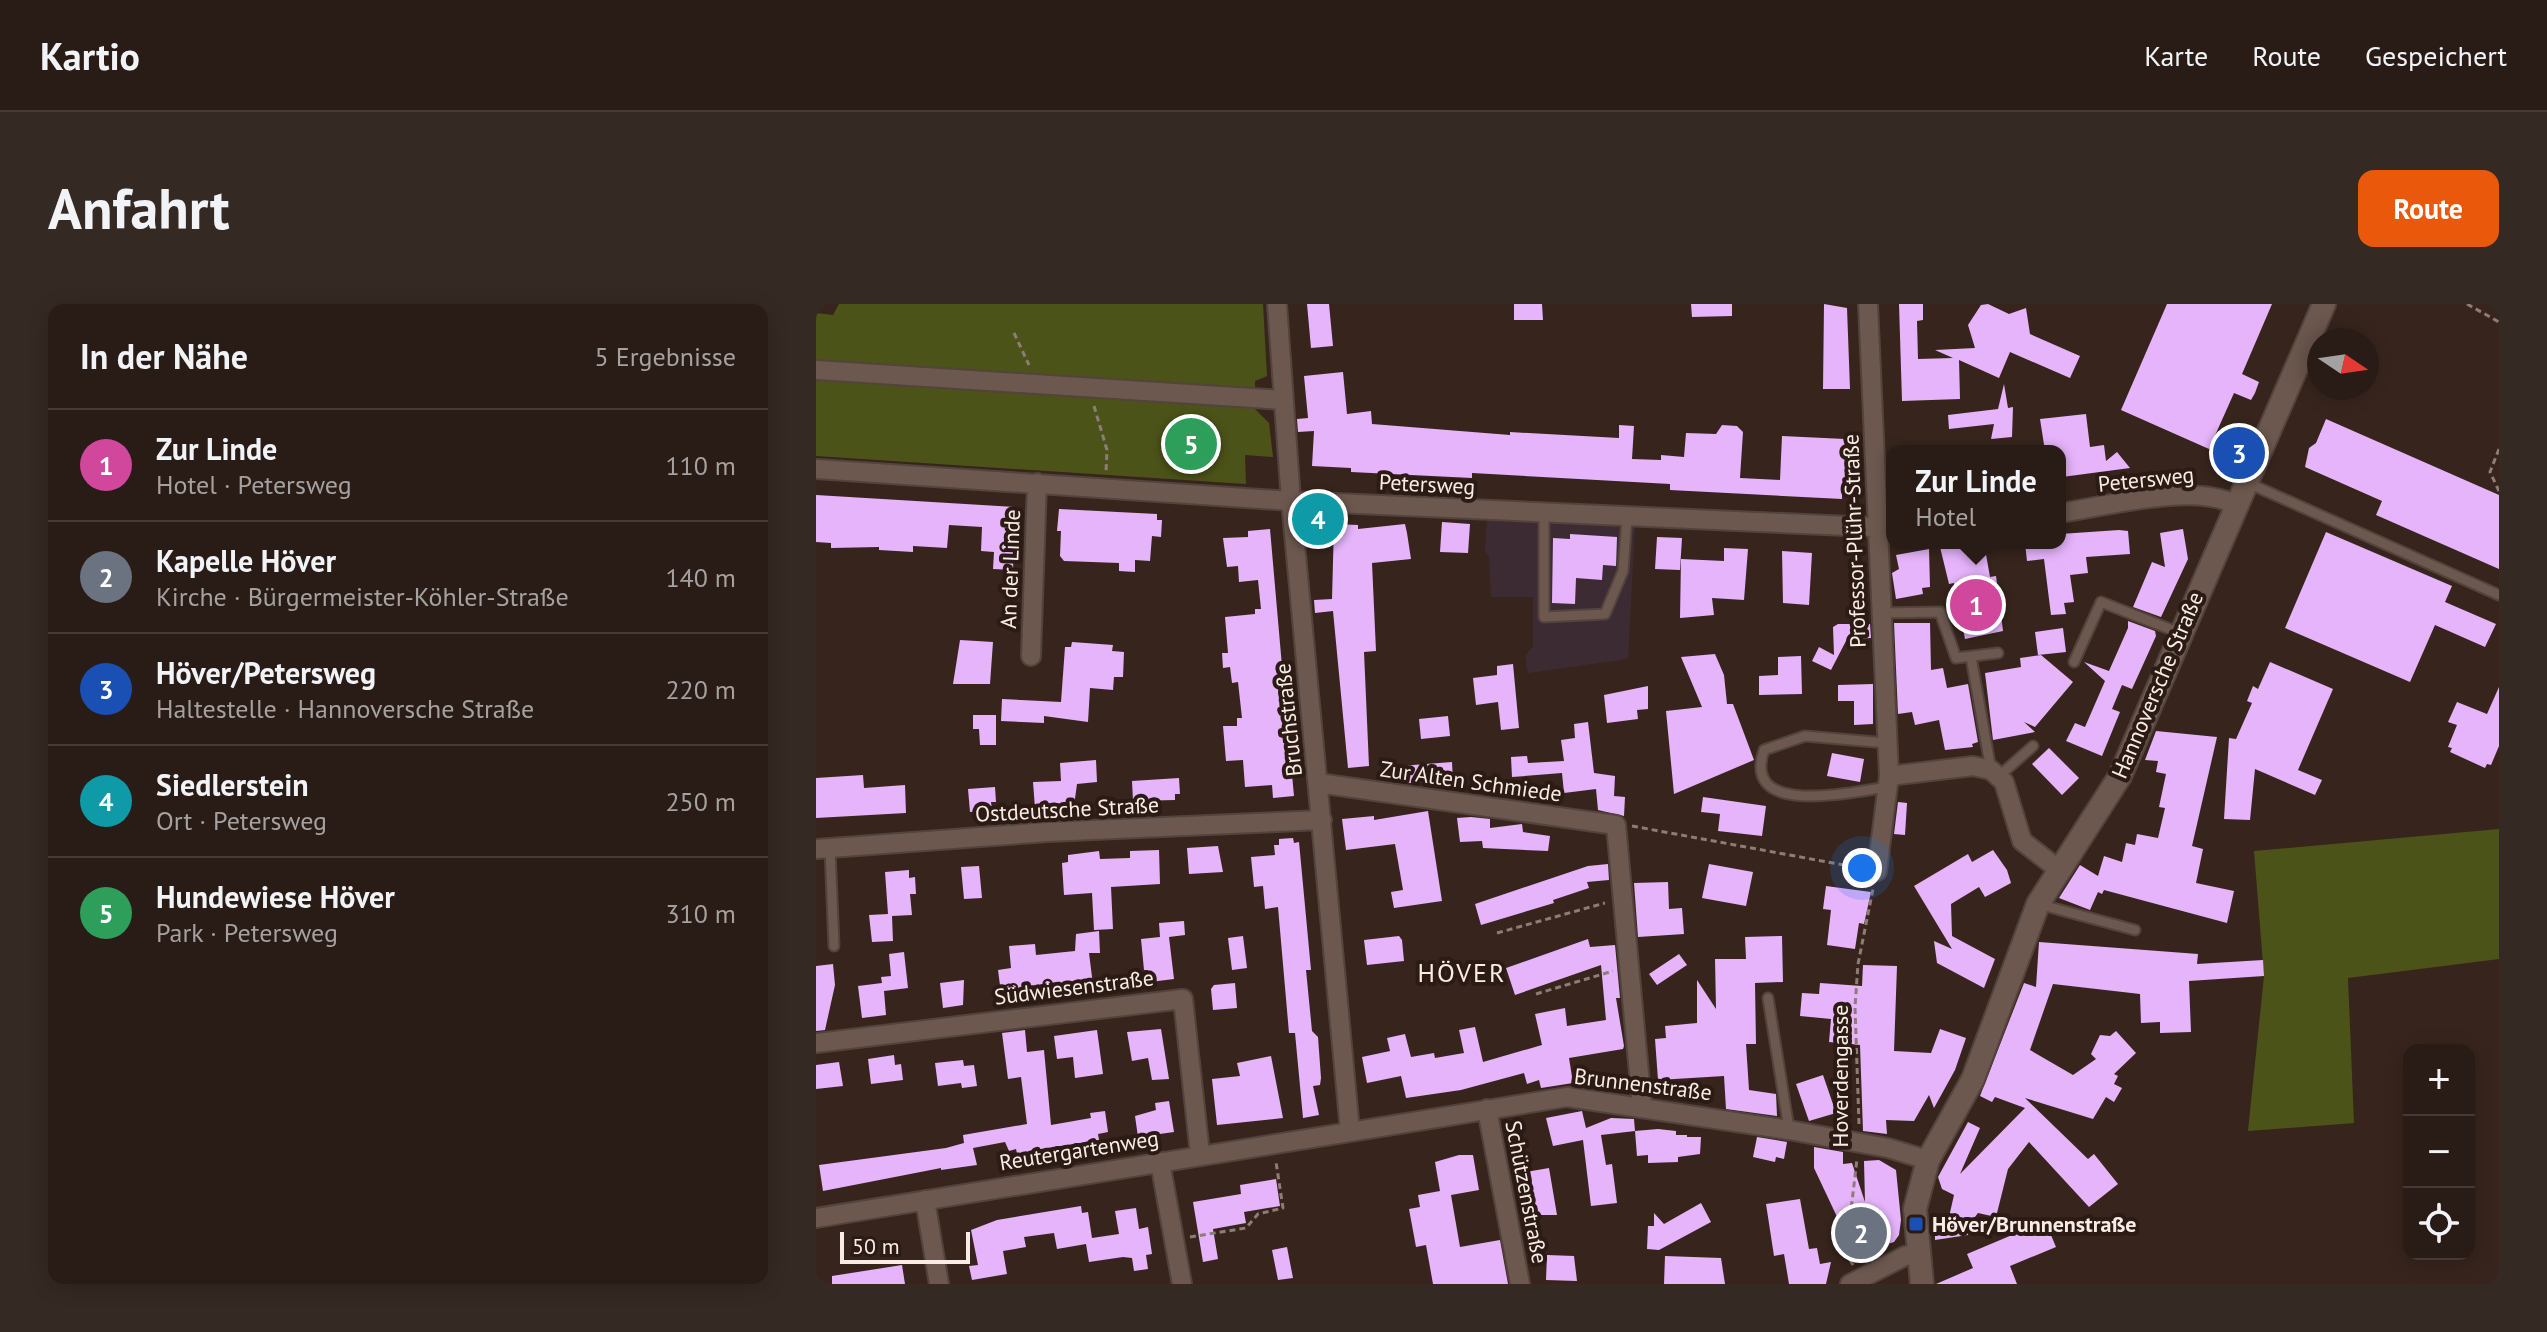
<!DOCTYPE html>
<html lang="de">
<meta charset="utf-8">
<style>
body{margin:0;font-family:"PT Sans",sans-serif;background:#352923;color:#f1f3f6}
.controls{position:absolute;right:24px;bottom:24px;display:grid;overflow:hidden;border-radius:16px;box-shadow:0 4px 20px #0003}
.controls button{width:72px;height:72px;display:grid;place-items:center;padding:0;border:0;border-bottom:2px solid #453a35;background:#291c16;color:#f1f3f6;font:40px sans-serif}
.compass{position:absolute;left:1491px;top:24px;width:72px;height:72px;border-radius:50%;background:#291c16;box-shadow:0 4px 20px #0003;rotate:103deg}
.scale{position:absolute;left:24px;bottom:20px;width:130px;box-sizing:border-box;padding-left:8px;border:4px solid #f9ece7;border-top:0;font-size:22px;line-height:28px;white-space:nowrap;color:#f9ece7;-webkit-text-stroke:6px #2c1b14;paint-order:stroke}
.you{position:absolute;left:1046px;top:564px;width:28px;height:28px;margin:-20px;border:6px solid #fff;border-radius:50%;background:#1a73e8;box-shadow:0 0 0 12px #1a73e833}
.badge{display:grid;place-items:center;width:52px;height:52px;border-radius:50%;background:#ea580c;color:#fff;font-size:26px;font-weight:700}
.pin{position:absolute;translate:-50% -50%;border:4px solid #fff;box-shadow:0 2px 8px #0006}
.popup{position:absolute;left:1070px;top:141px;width:180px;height:104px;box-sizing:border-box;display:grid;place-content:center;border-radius:16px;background:#291c16;filter:drop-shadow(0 2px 6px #0005);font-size:26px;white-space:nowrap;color:#a5a1a1}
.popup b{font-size:30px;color:#f1f3f6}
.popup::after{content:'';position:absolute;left:50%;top:100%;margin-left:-16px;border:16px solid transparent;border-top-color:#291c16}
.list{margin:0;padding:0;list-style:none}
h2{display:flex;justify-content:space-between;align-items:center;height:104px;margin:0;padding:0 32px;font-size:34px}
h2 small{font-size:26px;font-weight:400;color:#a5a1a1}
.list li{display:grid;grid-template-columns:52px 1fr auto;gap:24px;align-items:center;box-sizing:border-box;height:112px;padding:0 32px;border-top:2px solid #453a35}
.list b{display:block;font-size:30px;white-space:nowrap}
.list p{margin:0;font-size:26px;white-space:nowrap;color:#a5a1a1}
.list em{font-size:26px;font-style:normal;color:#a5a1a1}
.icon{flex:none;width:44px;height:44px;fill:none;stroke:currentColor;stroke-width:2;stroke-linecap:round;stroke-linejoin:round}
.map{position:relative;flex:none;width:1683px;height:980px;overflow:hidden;border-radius:16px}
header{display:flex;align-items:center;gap:48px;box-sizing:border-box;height:112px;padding:0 40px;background:#291c16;border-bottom:2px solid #453a35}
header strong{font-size:38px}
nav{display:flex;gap:44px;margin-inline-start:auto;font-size:28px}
.intro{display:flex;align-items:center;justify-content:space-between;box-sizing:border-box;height:192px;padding:0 48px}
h1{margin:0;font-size:56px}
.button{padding:20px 36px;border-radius:16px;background:#ea580c;color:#fff;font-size:28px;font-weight:700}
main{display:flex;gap:48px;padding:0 48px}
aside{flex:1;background:#291c16;border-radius:16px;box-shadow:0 4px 20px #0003}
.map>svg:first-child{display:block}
</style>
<header>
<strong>Kartio</strong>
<nav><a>Karte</a><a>Route</a><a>Gespeichert</a></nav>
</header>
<div class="intro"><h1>Anfahrt</h1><a class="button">Route</a></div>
<main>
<aside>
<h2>In der Nähe<small>5 Ergebnisse</small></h2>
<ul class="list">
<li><span class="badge" style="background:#d1479c">1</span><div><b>Zur Linde</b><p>Hotel · Petersweg</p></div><em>110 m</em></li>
<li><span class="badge" style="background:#6b7280">2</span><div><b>Kapelle Höver</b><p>Kirche · Bürgermeister-Köhler-Straße</p></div><em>140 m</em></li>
<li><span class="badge" style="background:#1a4fb4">3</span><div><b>Höver/Petersweg</b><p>Haltestelle · Hannoversche Straße</p></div><em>220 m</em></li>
<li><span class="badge" style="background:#0f9aa8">4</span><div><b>Siedlerstein</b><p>Ort · Petersweg</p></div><em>250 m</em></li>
<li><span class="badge" style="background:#2e9e5b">5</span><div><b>Hundewiese Höver</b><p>Park · Petersweg</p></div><em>310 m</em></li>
</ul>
</aside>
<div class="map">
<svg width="1683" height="980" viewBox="0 0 1683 980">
<rect width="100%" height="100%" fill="#37251d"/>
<path fill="#3d2b33" d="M671,215L819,223L812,355L712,369L709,352L717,342V293H675L673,253L669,247Z"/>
<path fill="#4c5319" d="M23,0H447L451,72L439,77V105L453,119L457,153L429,151L430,180L0,152V9L17,11Z
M1683,525V655L1532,674L1538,819L1432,827L1448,672L1438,547Z"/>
<path fill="#e6b4fb" d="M491,0H513L517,42L495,44Z
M698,0H726L727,16H698Z
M875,0H916V12L876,13Z
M1008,0L1031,4L1034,85H1007Z
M1083,0H1107V16L1101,17L1102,55L1137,54L1119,46L1159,44L1152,21L1165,1L1172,0L1193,10L1210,4L1214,30L1264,52L1254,74L1194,48L1183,74L1143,56L1144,95L1086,97Z
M1351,0H1456L1426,70L1443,78L1439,89L1435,96L1418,89L1393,145L1305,106Z
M527,68L531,110L555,107L556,120L694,131V128L803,134V121L818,122L816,155L845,156V151L868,153L870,129L900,130L906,121L921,122L927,128L924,174L964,176L966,132L1029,135L1028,150H1038L1037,181H1026V195L854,186V180L656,169V174L535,168V164L496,162L498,127L482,128L481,115L492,114L488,72Z
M1188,80L1192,104L1197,103L1196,133L1175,135L1178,120L1133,125L1132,111L1182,105Z
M1270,110L1274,143L1288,141L1290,157L1301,148L1314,164L1246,173L1244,147H1229L1224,115Z
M1510,115L1683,191V265L1560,211L1566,197L1489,163L1493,144L1500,139Z
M0,191L199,203L197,266L177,265L178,248L165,247L166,223L133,221L131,244L97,242V248L63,246V243L15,244V239L0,238Z
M243,205L341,210V216H346L345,233L336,232L334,257L319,256V268L303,267V259L248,257L244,252L245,227H241Z
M626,218L654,220L652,249L624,248Z
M518,220L542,221V225L589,220L591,229L595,255L556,259L560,347L548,348L553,462L532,464L517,307L499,309L498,296L516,295Z
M454,225L470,408L466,409L467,439L473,438L478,492L457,494L456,481L429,483L427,456L410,457L407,422H421V414H426L422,378L416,379L414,363L407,364L406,349H412L409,313L439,310V305H445L442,276L423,278L422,262L411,263L407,234L432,233V227Z
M1367,225L1372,255L1345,313L1317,303L1336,258L1349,263L1344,229Z
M1303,226L1312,227L1314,250L1270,253L1272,269L1254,271L1258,298L1248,299L1250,310L1235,311L1228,255L1211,257L1209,239H1244V230Z
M1510,228L1636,282L1629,298L1680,320L1669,343L1619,321L1594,378L1469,324Z
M754,230L801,233L800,262L787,261L786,276L760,274L759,300L736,299L737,234L754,235Z
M841,233L866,234L864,266L839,265Z
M1143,239H1168L1174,273L1180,272L1187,327L1149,335L1138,279L1133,280L1124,243Z
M908,244L932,245L928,296L896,294L898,311L864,314L865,255L908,257Z
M1113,245L1114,283L1106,284L1107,290L1080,295L1076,269L1083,265L1080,251Z
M966,247L996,249L993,301L967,299Z
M1312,317L1339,327L1340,332L1316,385L1306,381L1296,405L1304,408L1286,452L1250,437L1259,419L1269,423L1289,377L1268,358L1293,367L1312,324Z
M1078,319H1114L1115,366L1127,364L1131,384L1152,380L1162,438L1156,440L1157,443L1129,446L1123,416L1099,421L1096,408L1082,410Z
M1022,320H1054L1055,334L1031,335L1015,366L996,357L1003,343L1018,351L1017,323Z
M1247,324L1250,348L1222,351L1219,328Z
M144,336L177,338L174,380H137Z
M256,338L297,341L296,347L308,348L307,373H298L297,386L274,384L272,418L228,412V419L185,417L186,395L245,398L249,343H255Z
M899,350L908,371L911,400H917L938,456L858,490L850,407L886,403L865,353Z
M1225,351L1257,378L1219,423L1208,418L1219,428L1177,436L1169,369L1205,363L1204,354Z
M985,352L986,390L943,391V372L962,371V353Z
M1454,358L1517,385L1482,466L1506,476L1499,491L1439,465L1434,516L1408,515L1413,434L1420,435L1436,399L1431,397L1437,382L1442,385Z
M697,360L703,424L685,426L682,398L660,401L657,374L681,371V362Z
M1057,380V420L1038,421V397H1022V381Z
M832,382V405L821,406L822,415L791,419L788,391Z
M1683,383V442L1675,461L1671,460L1669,464L1634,448L1636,444L1632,443L1641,421L1632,418L1641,398L1671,410Z
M157,411H180V441H164L163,425H157Z
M632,412L634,432L605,435L603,415Z
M772,418L778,469L799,472L798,492L809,493L808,512L782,506L780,485L748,489L746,469L696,473L695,453L711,452L712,459L748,457L745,436L759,434L758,420Z
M1340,427L1401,433L1376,542L1387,545L1380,579L1418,587L1411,619L1288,586L1286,590L1282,588L1274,606L1243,594L1264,561L1282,572L1288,552L1306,558L1310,539L1319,541L1321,530L1342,534L1349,504L1343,503L1350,470L1340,468L1342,457L1329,456Z
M1233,444L1263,474L1246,491L1216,460Z
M1016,449L1048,455L1044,478L1011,472Z
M280,456L281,478L261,480L258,502L219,504L217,478L245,477L244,459Z
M636,458L637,478L586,479L584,462Z
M47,471L48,484L89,481L90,509L0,514V474Z
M363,474L364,490H359V496L317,497L316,477Z
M179,483L180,498H175L176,506L154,508L152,485Z
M887,493L950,502L946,532L902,527L904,510L885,508Z
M1082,498L1091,499L1089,531L1078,530Z
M612,507L626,597L578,604L575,588L587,586L579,540L530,546L526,515L558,512V516Z
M655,513L674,515V524L706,520L707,528L734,532L732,547L667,544L666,537L644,538L641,514Z
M477,534L478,539L483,538L495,666H490L496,727L502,733L505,774L504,781L497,782L503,811L487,814L479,729H473L462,603L449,605L447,582L438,583L435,553L459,551L458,541H463V535Z
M402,542L407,568L373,570L371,544Z
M343,546L344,580L295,583L297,625L278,626L276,589L248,591L246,559L252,558V551L283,547L284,555L314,554V547Z
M1177,546L1191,566L1195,579L1169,593L1163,583L1135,600L1136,632L1179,655L1168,684L1121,659L1118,637L1136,645L1098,582L1152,550L1156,558Z
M792,560L793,576L771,578L773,584L737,596L738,599L665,621L659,600L772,562Z
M893,560L937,568L930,602L886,594Z
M163,562L166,594L148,595L145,563Z
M93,566V574L99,573L100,590H94L96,611L76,612L77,637L56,638L53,611L72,610L69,568Z
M852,578L853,605L866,604L868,630L822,633L818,579Z
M1010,582L1055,588L1048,620L1043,619L1039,645L1011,641L1015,606L1007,605Z
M368,617L369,631L353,633L358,675L334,678L332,666H328L325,635L344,633L343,619Z
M283,627L284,649H273L277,681L273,682L274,686L242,689L241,678L213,682L211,693L186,697L182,666L195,664L193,642L219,640L220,651L259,647L260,630Z
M427,632L431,664L416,666L412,634Z
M583,632L586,636L588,657L551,661L548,636Z
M966,632L967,678L939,679L940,740H930L933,786L960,790L961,812L910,805L908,772L842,776L839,735L850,734L849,722L881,719V676L900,705L899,655H930L929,633Z
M772,635L774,643L799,641L804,694H800L808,742L807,745L753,754L757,779L725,784L723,776L711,780L708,769L645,786L590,794L585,772L551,779L546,753L574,747L571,734L589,730L595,753L618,749L619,754L648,749L643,726L659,723L667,758L726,741L719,710L749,704L751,722L790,716L785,661L699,691L690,664Z
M1223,638L1382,650L1381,660L1447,656L1448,672L1373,677L1375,728L1344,729V718L1325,719L1324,690L1237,680L1214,746L1257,771L1280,755L1275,750L1284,731L1294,732L1300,727L1320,749L1298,770L1302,772L1298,780L1306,784L1298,798L1290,793L1277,815L1209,794L1272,855L1278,850L1302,880L1273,903L1213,838L1192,865L1180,913L1162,909L1155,918L1152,931L1119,936V914L1133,913L1138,891L1126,885L1122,873L1152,818L1164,824L1144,870L1209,804L1179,793L1176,798L1164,792L1208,679L1220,683Z
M88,648L92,684L68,687L70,711L46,714L42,682L66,679L65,673L75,672L73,650Z
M863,650L871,661L841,681L833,670Z
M17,660L19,681L9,726L0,727V662Z
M1047,661L1081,662L1078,747L1115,749L1124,725L1150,734L1139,766L1118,804L1113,791L1098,817L1070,816L1071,830L1047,827L1044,741L1013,738L1015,715L984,712L986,689L1003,690L1004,679L1046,682Z
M148,676L147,701L127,704L124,679Z
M419,679L421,704L397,706L395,685L398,681Z
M345,725L353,775L336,776L332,754L316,757L311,728Z
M209,726L211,748L228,746L235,821L275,814L274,809L289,807L292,828L282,830L283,836L225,845L226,850L202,854L200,845L193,847L189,838L157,844L161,861L125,866V864L7,887L3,861L130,844L148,839L147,831L211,820L205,773L192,775L186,729Z
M281,726L287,770L259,774L257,753L241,755L238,732Z
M78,751L79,761L85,760L87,776L55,780L52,755Z
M455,752L467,814L401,821L396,775L424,772L421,759Z
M147,756L148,762L158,761L161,782L146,784L145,779L122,782L119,759Z
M23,758L27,782L0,785V761Z
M1007,771L1020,809L993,817L980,780Z
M353,797L358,828L322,833L319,812L340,806L339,799Z
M766,807L770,824L795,814L818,815L819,827L785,831L790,861L796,860L801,899L775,902L767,836L737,842L730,814Z
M842,825L860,827V831H871V833H885L884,850L862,853V858L832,859V851L821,852L819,827Z
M941,833L971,838L968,855L960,853L959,858L937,853Z
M998,843L1027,848V860L1036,859L1049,898L1048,857L1063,856L1080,866L1085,916L1083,931L1078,938L1050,947H1037L1034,939L1037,917H1023L998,864Z
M643,851H657L663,886L635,891L644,943L684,936L692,980H617L610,941L600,943L593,905L604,903L602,891L624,887L619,858Z
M733,864L741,911H713L710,868Z
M460,875L464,902L428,908L430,919L397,925L402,955L387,958L377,898L425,890L424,881Z
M984,895L993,945L1001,944L1004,960L1015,958L1010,980H973L968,950L958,952L950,900Z
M885,899L895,918L843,946L831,945L832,922H838V909L848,920Z
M265,902L266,909L272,908L276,934L303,930L299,907L320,904L323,925L332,923L336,950L330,951L332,965L318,967L316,954L307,953L273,958L270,940L241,945L238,929L208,933L210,943L187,947L191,970L156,976L153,962L162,961L155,926L181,916Z
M1229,917L1240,943L1194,962L1201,980H1120L1157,964L1151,950Z
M471,943L477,974L462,976L456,946Z
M731,951L758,952L761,977L730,976Z
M849,952L905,954L909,980H848Z
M86,961L89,980H16V972Z"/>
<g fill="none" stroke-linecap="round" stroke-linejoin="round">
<defs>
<path id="service" d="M1432,179L1683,291
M728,209V313L789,310L807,267L811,213
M1065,309L1124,308L1140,354L1182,349
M1155,353L1175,466
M1258,358L1285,298L1364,329
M1182,473L1217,442
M1071,483C1036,488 925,514 948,446L989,432L1071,439
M14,545L18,642
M1222,600L1319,626
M952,694L973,825"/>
<path id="minor" d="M461,0L475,197L534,827
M1052,0L1073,472L1061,567
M0,66L467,96
M0,165L475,197L1076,224
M1244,209C1293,202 1374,179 1419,200
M215,352L221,179
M1073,472L1157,462L1175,466L1188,478L1206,537L1242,565
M502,479L800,521L826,802
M0,545L232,528L506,516
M0,739L367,695L384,850
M671,805L704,980
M344,858L366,980
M109,896L123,980
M0,914L751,793L973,826L1072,844L1112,856
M1034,980L1089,952L1102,949"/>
<path id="tertiary" d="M1106,980L1099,905L1112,856L1157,775L1222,600L1304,472L1508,0"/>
</defs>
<use href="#service" stroke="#52433d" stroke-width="13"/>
<use href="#minor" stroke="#52433d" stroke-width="22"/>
<use href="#tertiary" stroke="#52433d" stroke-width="26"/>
<path stroke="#8d7d76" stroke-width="3" stroke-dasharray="6 4" stroke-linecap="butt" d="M1651,0L1683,18
M198,29L213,61
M278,102L291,146L290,168
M1683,145L1674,168L1683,187
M816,522L1044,564
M681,629L789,599
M720,690L797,667
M1043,820L1039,703L1042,660L1057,585
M374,933L430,924L442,910L467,904L460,858
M1037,961L1030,949L1041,855"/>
<use href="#service" stroke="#6c584f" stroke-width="9"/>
<use href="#minor" stroke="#6c584f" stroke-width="18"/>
<use href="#tertiary" stroke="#6c584f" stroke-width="22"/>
</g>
<rect fill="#1a4fb4" stroke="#2c1b14" stroke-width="3" x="1092" y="912" width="16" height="16" rx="4"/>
<g text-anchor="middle" stroke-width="8" stroke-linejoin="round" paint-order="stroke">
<g font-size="22" fill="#f9ece7" stroke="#2c1b14">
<text transform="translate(1330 175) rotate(-6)" y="8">Petersweg</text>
<text transform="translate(611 180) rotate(3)" y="8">Petersweg</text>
<text transform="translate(1038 237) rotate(-92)" y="8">Professor-Plühr-Straße</text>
<text transform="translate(194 265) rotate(-88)" y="8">An der Linde</text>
<text transform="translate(1341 381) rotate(-67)" y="8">Hannoversche Straße</text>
<text transform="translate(472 416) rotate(-96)" y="8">Bruchstraße</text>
<text transform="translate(655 477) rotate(8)" y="8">Zur Alten Schmiede</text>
<text transform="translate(251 505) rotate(-3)" y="8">Ostdeutsche Straße</text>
<text transform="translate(258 683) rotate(-7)" y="8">Südwiesenstraße</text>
<text transform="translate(1024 772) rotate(-90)" y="8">Hoverdengasse</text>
<text transform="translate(827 780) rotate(7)" y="8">Brunnenstraße</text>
<text transform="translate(263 846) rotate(-9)" y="8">Reutergartenweg</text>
<text transform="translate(711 888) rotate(79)" y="8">Schützenstraße</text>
</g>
<g font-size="22" font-weight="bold" fill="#f9ece7" stroke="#2c1b14" text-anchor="start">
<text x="1116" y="928">Höver/Brunnenstraße</text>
</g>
<g font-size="26" letter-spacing="2" fill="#f9ece7" stroke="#2c1b14">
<text x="646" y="678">HÖVER</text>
</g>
</g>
</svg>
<div class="controls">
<button>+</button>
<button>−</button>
<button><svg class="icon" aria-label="locate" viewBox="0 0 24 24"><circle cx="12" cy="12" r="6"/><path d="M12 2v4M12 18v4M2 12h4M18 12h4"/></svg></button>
</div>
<svg class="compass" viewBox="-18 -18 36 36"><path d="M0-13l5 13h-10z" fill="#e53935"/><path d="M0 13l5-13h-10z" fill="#a5a1a1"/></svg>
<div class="scale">50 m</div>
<div class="you"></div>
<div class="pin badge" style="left:1160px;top:301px;background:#d1479c">1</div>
<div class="popup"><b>Zur Linde</b>Hotel</div>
<div class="pin badge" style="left:1045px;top:929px;background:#6b7280">2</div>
<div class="pin badge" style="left:1423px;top:149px;background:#1a4fb4">3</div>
<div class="pin badge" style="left:502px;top:215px;background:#0f9aa8">4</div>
<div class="pin badge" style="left:375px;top:140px;background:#2e9e5b">5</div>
</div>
</main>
